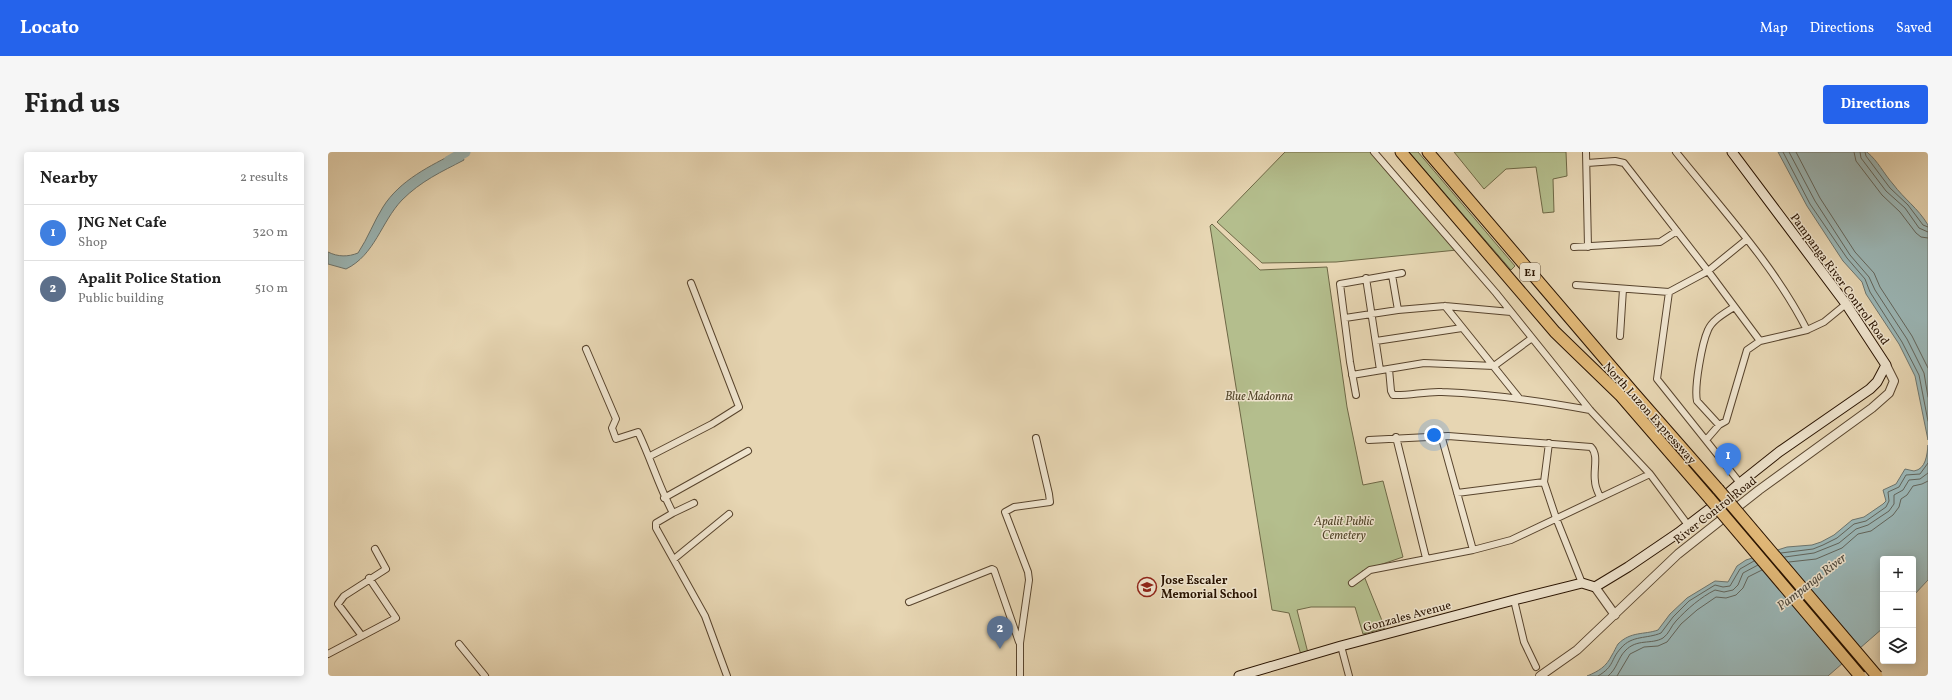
<!DOCTYPE html>
<meta charset="utf-8">
<style>
body{margin:0;font-family:Vollkorn,serif;background:#f6f6f6;color:#222}
.controls{position:absolute;right:12px;bottom:12px;display:grid;overflow:hidden;border-radius:4px;box-shadow:0 2px 10px #0003}
.controls button{width:36px;height:36px;display:grid;place-items:center;padding:0;border:0;border-bottom:1px solid #e0e0e0;background:#fff;color:#222;font:20px sans-serif}
.you{position:absolute;left:1106px;top:283px;width:14px;height:14px;margin:-10px;border:3px solid #fff;border-radius:50%;background:#1a73e8;box-shadow:0 0 0 6px #1a73e833}
.badge{display:grid;place-items:center;width:26px;height:26px;border-radius:50%;background:#2563eb;color:#fff;font-size:13px;font-weight:700}
.pin{position:absolute;translate:-50% -33px;filter:drop-shadow(0 1px 2px #0008)}
.pin::after{content:'';position:absolute;top:21px;width:14px;height:12px;background:inherit;clip-path:polygon(0 0,100% 0,50% 100%)}
.list{margin:0;padding:0;list-style:none}
h2{display:flex;justify-content:space-between;align-items:center;height:52px;margin:0;padding:0 16px;font-size:17px}
h2 small{font-size:13px;font-weight:400;color:#767676}
.list li{display:grid;grid-template-columns:26px 1fr auto;gap:12px;align-items:center;box-sizing:border-box;height:56px;padding:0 16px;border-top:1px solid #e0e0e0}
.list b{display:block;font-size:15px;white-space:nowrap}
.list p{margin:0;font-size:13px;white-space:nowrap;color:#767676}
.list em{font-size:13px;font-style:normal;color:#767676}
.icon{flex:none;width:22px;height:22px;fill:none;stroke:currentColor;stroke-width:2;stroke-linecap:round;stroke-linejoin:round}
.map{position:relative;flex:none;width:1600px;height:524px;overflow:hidden;border-radius:4px}
header{display:flex;align-items:center;gap:24px;box-sizing:border-box;height:56px;padding:0 20px;background:#2563eb;color:#fff}
header strong{font-size:19px}
nav{display:flex;gap:22px;margin-inline-start:auto;font-size:14px}
.intro{display:flex;align-items:center;justify-content:space-between;box-sizing:border-box;height:96px;padding:0 24px}
h1{margin:0;font-size:28px}
.button{padding:10px 18px;border-radius:4px;background:#2563eb;color:#fff;font-size:14px;font-weight:700}
main{display:flex;gap:24px;padding:0 24px}
aside{flex:1;background:#fff;border-radius:4px;box-shadow:0 2px 10px #0003}
.map>svg:first-child{display:block}
</style>
<header>
<strong>Locato</strong>
<nav><a>Map</a><a>Directions</a><a>Saved</a></nav>
</header>
<div class="intro"><h1>Find us</h1><a class="button">Directions</a></div>
<main>
<aside>
<h2>Nearby<small>2 results</small></h2>
<ul class="list">
<li><span class="badge" style="background:#3f7fe0">1</span><div><b>JNG Net Cafe</b><p>Shop</p></div><em>320 m</em></li>
<li><span class="badge" style="background:#5c6f8a">2</span><div><b>Apalit Police Station</b><p>Public building</p></div><em>510 m</em></li>
</ul>
</aside>
<div class="map">
<svg width="1600" height="524" viewBox="0 0 1600 524">
<rect width="100%" height="100%" fill="#e7d6b3"/>
<filter id="stains"><feTurbulence type="fractalNoise" baseFrequency=".005" numOctaves="4"/><feColorMatrix values="0 0 0 0 .2 0 0 0 0 .09 0 0 0 0 .02 0 0 0 .5 -.17"/></filter>
<radialGradient id="worn" r=".72"><stop offset=".6" stop-color="#630" stop-opacity="0"/><stop offset="1" stop-color="#630" stop-opacity=".3"/></radialGradient>
<path fill="#b4be8d" stroke="#6e6846" d="M957,0H1046L1129,98L1008,110L934,111L889,70Z
M1081,0H1090L1187,114L1183,118Z
M1126,0H1238L1239,24L1225,27L1226,60L1215,61L1208,15L1178,17L1156,37Z
M884,72L932,118L999,115L1019,255L1035,333L1055,329L1075,405L1034,419L1057,476L1035,482L1027,455H983L969,458L980,501L973,503L961,461L944,458L882,74Z"/>
<path fill="#9bb7b7" stroke="#6d756e" d="M129,0H133L136,8C113,20 93,29 74,48C53,70 47,103 18,117L0,112V100C10,105 20,105 30,101C40,86 46,69 55,55C72,28 102,14 129,0Z
M1450,0H1539C1550,9 1556,22 1565,32C1576,47 1590,56 1600,73V288L1587,224L1571,192L1538,142L1534,130L1515,109L1479,54Z
M1600,293V428L1585,444V407H1555V476L1500,524H1259C1271,519 1278,515 1284,503C1286,500 1288,495 1290,492C1303,479 1316,483 1330,478L1342,462L1359,446L1387,429L1400,430L1409,414L1418,408L1459,395L1484,393L1493,390L1506,383L1524,368L1536,365L1555,352L1558,349L1555,338L1568,332L1577,317L1586,319C1598,317 1599,303 1600,293Z"/>
<g fill="none" stroke-linecap="round" stroke-linejoin="round">
<path stroke="#62655c" stroke-width="1" d="M1455,0L1482,52L1519,106L1537,127L1542,140L1574,190L1591,223L1600,269
M1461,0L1487,49L1522,103L1541,125L1547,138L1579,187L1596,221L1600,245
M1468,0L1492,46L1527,100L1546,121L1552,135L1584,184L1600,216
M1526,0L1528,9L1554,43L1572,60L1588,81L1593,85L1600,86
M1532,0L1533,6L1558,39L1577,56L1591,76L1600,80
M1537,0L1538,4L1562,36L1580,53L1595,73L1600,75
M1453,401L1485,397L1495,393L1509,386L1526,372L1538,369L1558,355L1561,349L1560,340L1571,335L1578,323L1592,322L1600,311
M1457,405L1486,401L1511,391L1528,377L1540,373L1561,359L1566,352V343L1575,338L1581,328L1592,327L1600,321
M1461,410L1488,407L1514,396L1530,382L1543,379L1565,363L1571,355L1573,347L1579,343L1585,334L1594,332L1600,329
M1270,524C1287,514 1282,508 1293,496C1304,483 1319,487 1333,481L1345,465L1361,449L1387,433L1395,435L1402,434L1412,417L1426,409
M1280,524C1289,517 1290,506 1297,499C1309,486 1323,493 1335,486C1341,482 1343,474 1348,469C1359,457 1373,445 1387,438L1396,440L1405,438L1410,433L1415,421L1430,413
M1289,524L1302,502L1316,495L1330,494L1339,490L1353,472L1369,458L1388,445L1398,446L1408,443L1415,436L1420,425L1434,418"/>
<path stroke="#9bb7b7" stroke-width="11" d="M121,9L137,0"/>
<defs>
<path id="minor" d="M1046,0L1168,141L1262,258L1322,322L1360,373
M1258,0L1260,95
M1348,0C1393,56 1446,113 1479,178L1496,170L1518,152
M1259,11L1287,9L1296,11L1380,119L1432,189
M1246,95L1332,90L1349,79
M1064,123L1070,158
M1038,126L1052,218
M1248,133L1341,140
M1117,154L1191,246
M1406,155C1397,161 1384,168 1380,178C1374,191 1366,235 1369,249L1391,273L1398,269L1419,198L1432,189L1479,178
M1017,166L1070,158L1117,154L1183,160
M1292,184L1295,137
M1048,189L1134,176
M258,197L288,267L284,276L288,287L310,280C323,307 331,335 345,361L328,371V376L377,464L399,524
M1061,217L1063,239L1065,243C1081,244 1098,239 1114,240C1164,242 1213,249 1262,258
M1024,223L1096,211L1166,214L1204,186
M1028,243L1022,210L1012,132L1074,121
M1113,283L1145,398
M1068,285L1098,406
M1041,288L1120,284L1263,295C1271,303 1265,318 1267,329C1267,335 1270,340 1272,345
M1378,288L1391,273
M1221,291L1216,330L1228,366L1254,431
M322,304L384,272L411,255L363,131
M1412,331L1329,227L1341,140L1380,119L1418,88
M1129,341L1216,330
M336,346L420,299
M345,361L366,351
M346,407L401,362
M1024,431L1042,418L1145,398L1183,388L1322,322
M1186,448L1196,490L1208,515
M581,450L664,417L666,418L691,490
M34,484L10,452L16,444L58,417L47,397
M131,492L157,524
M1013,494L1021,524
M0,502L68,466L41,426
M692,524V491L701,428L700,420L677,360L686,355L722,350L721,342L708,286"/>
<path id="tertiary" d="M1267,435L1287,463
M1212,524L1249,498L1350,402L1431,338L1544,256L1561,241L1566,229L1558,213"/>
<path id="secondary" d="M911,524L1013,494L1186,448L1254,431L1267,435L1300,415L1350,381L1388,352L1412,331L1451,300L1542,237L1549,230L1558,213L1518,152L1404,0"/>
<path id="motorway" d="M1073,0L1227,180L1292,243L1382,347
M1100,0L1305,240L1390,337"/>
</defs>
<use href="#minor" stroke="#58442d" stroke-width="8"/>
<use href="#tertiary" stroke="#58442d" stroke-width="10"/>
<use href="#secondary" stroke="#291300" stroke-width="11"/>
<use href="#motorway" stroke="#291300" stroke-width="13"/>
<use href="#minor" stroke="#efe4ce" stroke-width="6"/>
<use href="#tertiary" stroke="#efe4ce" stroke-width="8"/>
<use href="#secondary" stroke="#efe4ce" stroke-width="9"/>
<use href="#motorway" stroke="#e4bb7a" stroke-width="11"/>
<defs>
<path id="motorway-bridge" d="M1390,337L1549,524
M1382,347L1532,524"/>
</defs>
<use href="#motorway-bridge" stroke="#291300" stroke-width="13" stroke-linecap="butt"/>
<use href="#motorway-bridge" stroke="#e4bb7a" stroke-width="11"/>
</g>
<defs>
<symbol id="school-ring" viewBox="-11 -11 22 22"><circle r="9.5" fill="#efe4ce" stroke="#8f2418" stroke-width="1.5"/><path d="M0-5L7-2L0 1L-7-2ZM-4 1L0 2.5L4 1V4Q0 6-4 4Z" fill="#8f2418"/></symbol>
</defs>
<g fill-rule="evenodd">
<use href="#school-ring" x="808" y="424" width="22" height="22"/>
</g>
<g text-anchor="middle" stroke-width="3" stroke-linejoin="round" paint-order="stroke">
<rect fill="#efe4ce" stroke="#64523e" stroke-width="1" x="1192" y="111" width="20" height="18" rx="3"/>
<g font-size="11" font-weight="bold" fill="#291300">
<text x="1202" y="124">E1</text>
</g>
<g font-size="12" fill="#291300" stroke="#efe4ce">
<text transform="translate(1512 127) rotate(54)" y="4">Pampanga River Control Road</text>
<text transform="translate(1322 261) rotate(48)" y="4">North Luzon Expressway</text>
<text transform="translate(1387 358) rotate(-38)" y="4">River Control Road</text>
<text transform="translate(1079 464) rotate(-15)" y="4">Gonzales Avenue</text>
</g>
<g font-size="12" font-style="italic" fill="#53462a" stroke="#efe4ce">
<text x="931" y="248">Blue Madonna</text>
<text x="1016" y="373">Apalit Public<tspan x="1016" dy="14">Cemetery</tspan></text>
</g>
<g font-size="12" font-weight="bold" fill="#291300" stroke="#efe4ce" text-anchor="start">
<text x="833" y="432">Jose Escaler<tspan x="833" dy="14">Memorial School</tspan></text>
</g>
<g font-size="13" font-style="italic" fill="#514c40" stroke="#efe4ce">
<text transform="translate(1483 429) rotate(-38)" y="5">Pampanga River</text>
</g>
</g>
<rect width="100%" height="100%" filter="url(#stains)"/>
<rect width="100%" height="100%" fill="url(#worn)"/>
</svg>
<div class="controls">
<button>+</button>
<button>−</button>
<button><svg class="icon" aria-label="layers" viewBox="0 0 24 24"><path d="M12 4l9 5-9 5-9-5zM3 14l9 5 9-5"/></svg></button>
</div>
<div class="you"></div>
<div class="pin badge" style="left:1400px;top:324px;background:#3f7fe0">1</div>
<div class="pin badge" style="left:672px;top:497px;background:#5c6f8a">2</div>
</div>
</main>
